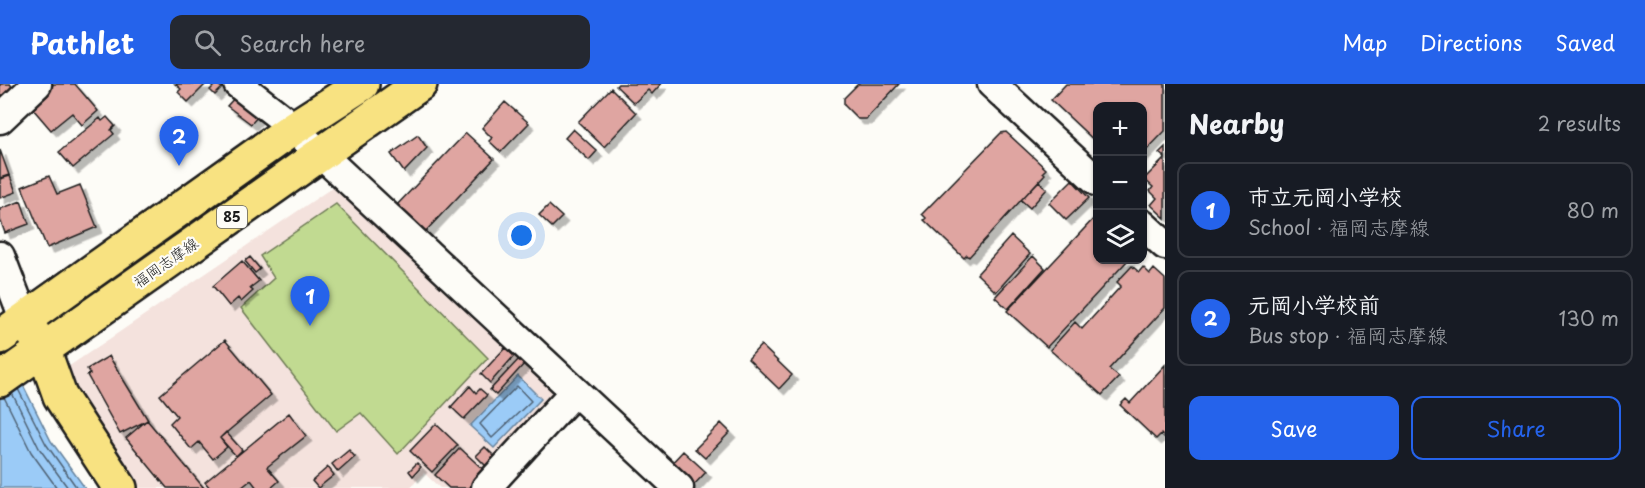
<!DOCTYPE html>
<meta charset="utf-8">
<style>
body{margin:0;font-family:"Playpen Sans","Klee One",sans-serif;background:#242831;color:#f1f3f6}
.controls{position:absolute;right:18px;top:18px;display:grid;overflow:hidden;border-radius:12px;box-shadow:0 2px 4px #0004}
.controls button{width:54px;height:54px;display:grid;place-items:center;padding:0;border:0;border-bottom:2px solid #363941;background:#171b24;color:#f1f3f6;font:30px sans-serif}
.you{position:absolute;left:522px;top:152px;width:21px;height:21px;margin:-15px;border:4px solid #fff;border-radius:50%;background:#1a73e8;box-shadow:0 0 0 9px #1a73e833}
.badge{display:grid;place-items:center;width:39px;height:39px;border-radius:50%;background:#2563eb;color:#fff;font-size:20px;font-weight:700}
.pin{position:absolute;translate:-50% -50px;filter:drop-shadow(0 2px 3px #0008)}
.pin::after{content:'';position:absolute;top:32px;width:21px;height:18px;background:inherit;clip-path:polygon(0 0,100% 0,50% 100%)}
.list{margin:0;padding:0;list-style:none}
h2{display:flex;justify-content:space-between;align-items:center;height:78px;margin:0;padding:0 24px;font-size:26px}
h2 small{font-size:20px;font-weight:400;color:#9ea1a6}
.list li{display:grid;grid-template-columns:39px 1fr auto;gap:18px;align-items:center;box-sizing:border-box;height:96px;margin:0 12px 12px;padding:0 12px;border:2px solid #363941;border-radius:12px}
.list b{display:block;font-size:22px;white-space:nowrap}
.list p{margin:0;font-size:20px;white-space:nowrap;color:#9ea1a6}
.list em{font-size:20px;font-style:normal;color:#9ea1a6}
.actions{display:flex;gap:12px;padding:18px 24px}
.actions a{flex:1;padding:14px 0;border:2px solid #2563eb;border-radius:12px;text-align:center;font-size:21px;color:#2563eb}
.actions .main{background:#2563eb;color:#fff}
.icon{flex:none;width:33px;height:33px;fill:none;stroke:currentColor;stroke-width:2;stroke-linecap:round;stroke-linejoin:round}
.map{position:relative;flex:none;width:1165px;height:404px;overflow:hidden}
header{display:flex;align-items:center;gap:36px;box-sizing:border-box;height:84px;padding:0 30px;background:#2563eb;color:#fff}
header strong{font-size:28px}
nav{display:flex;gap:33px;margin-inline-start:auto;font-size:21px}
.search{width:420px;height:54px;background:#242831;display:flex;align-items:center;gap:15px;box-sizing:border-box;padding:0 21px;border-radius:12px;color:#9ea1a6;font-size:22px}
main{display:flex}
aside{flex:1;background:#171b24}
.map>svg:first-child{display:block}
</style>
<header>
<strong>Pathlet</strong>
<div class="search"><svg class="icon" aria-label="search" viewBox="0 0 24 24"><circle cx="10" cy="10" r="6"/><path d="M15 15l6 6"/></svg>Search here</div>
<nav><a>Map</a><a>Directions</a><a>Saved</a></nav>
</header>
<main>
<div class="map">
<svg width="1165" height="404" viewBox="0 0 1165 404">
<defs>
<filter id="shadow"><feDropShadow dx="5.5" dy="5.5" stdDeviation="0" flood-color="#0004"/></filter>
</defs>
<rect width="100%" height="100%" fill="#fdfcf7"/>
<filter id="ink" filterUnits="userSpaceOnUse"><feTurbulence type="fractalNoise" baseFrequency=".0167" numOctaves="2"/><feDisplacementMap in="SourceGraphic" scale="12" xChannelSelector="R" yChannelSelector="G"/><feConvolveMatrix kernelMatrix="1 2 1 2 8 2 1 2 1" color-interpolation-filters="sRGB"/></filter>
<g filter="url(#ink)">
<path fill="#f4e2dd" d="M339,99L565,311L479,404H440L424,389L410,404H137L65,285Z"/>
<path fill="#c1da91" stroke="#6e7b56" stroke-width="1.5" d="M336,120L488,274L398,370L361,329L336,347L241,224L274,194L260,172Z"/>
<path fill="#9bcbf7" stroke="#68859f" stroke-width="1.5" d="M0,255L51,357L85,404H0Z
M518,292L541,315L494,364L470,342Z"/>
<g fill="none" stroke-linecap="round" stroke-linejoin="round">
<path stroke="#4f6274" stroke-width="1.5" d="M517,302L531,317L492,354L480,340Z
M18,305L46,360L77,404
M12,309L39,364L68,404
M4,313L31,368L57,404"/>
</g>
<path fill="#dfa5a1" stroke="#1c1c1c" stroke-width="1.5" filter="url(#shadow)" d="M0,0H10L20,11L0,30Z
M54,0H75L98,27L82,41L72,29L51,46L33,25L48,11L45,8Z
M175,0H206L188,18L178,8L181,5Z
M216,0L222,4L215,11L210,6Z
M618,0H661L652,10L648,6L634,19L616,2Z
M858,0H899L866,35H858L844,21V14Z
M1066,0H1165V47L1142,71V22H1098V60L1051,16Z
M611,4L636,29L604,63L578,38Z
M237,11L259,31L251,40L227,22Z
M505,18L529,39L501,68L489,57L492,54L482,44Z
M107,33L115,42L111,46L114,50L73,84L59,68L100,34L102,37Z
M573,45L597,67L589,76L565,54Z
M1006,48L1046,85L1043,88L1045,90L969,173L967,171L964,174L924,136L926,134L922,130L1001,49Z
M466,49L494,75L422,151L394,124Z
M418,51L427,64L404,88L391,70Z
M1165,63V134L1151,121L1157,114L1150,107L1153,103L1144,95L1165,74L1159,69Z
M0,66L9,91L0,94Z
M10,92L16,108L0,114V95Z
M49,92L57,110L80,101L97,143L47,164L22,103Z
M1072,96L1089,114L1066,136L1049,119Z
M1039,97L1047,105L1030,124L1021,116Z
M21,117L29,140L5,149L0,135V125Z
M549,121L562,133L552,143L539,131Z
M1098,130V176H1128L1047,263L1007,227Z
M1011,152L1030,170L996,208L977,190Z
M1033,172L1045,184L1008,225L995,213Z
M250,173L260,185L255,189L245,177Z
M242,177L259,197L250,204L253,207L241,218L238,214L229,222L213,202Z
M1132,182L1139,188L1143,183L1150,190L1154,185L1165,195V224L1109,285L1119,293L1102,311L1050,266L1075,238L1082,245L1121,202L1117,198Z
M225,256L271,311L220,354L227,363L213,375L199,358L191,365L170,339L177,332L160,311Z
M761,261L792,291L779,305L748,275Z
M505,264L514,272L490,299L481,290Z
M109,272L148,336L120,350L87,291L90,290L87,285Z
M519,275L524,280L496,311L490,306Z
M1165,281V354L1161,350L1156,355L1120,321L1126,315L1130,319Z
M470,302L476,309L480,305L487,311L464,335L451,323Z
M289,329L306,352L267,383L279,397L271,404H257L251,396L241,404H210L205,398Z
M147,336L204,404H167L126,354Z
M721,339L730,348L705,374L695,365Z
M436,340L458,361L432,388L410,367Z
M226,348L242,366L236,372L220,354Z
M485,363L496,374L487,383L476,372Z
M460,364L488,390L475,404H449L435,391Z
M349,366L355,373L338,388L332,380Z
M683,367L706,388L692,403L669,382Z
M417,379L421,383L413,392L409,387Z
M328,383L334,391L318,404L312,397Z"/>
<g fill="none" stroke-linecap="round" stroke-linejoin="round">
<defs>
<path id="minor" d="M238,0L283,35L679,404
M992,0L1098,98
M0,35L37,0
M1142,140L1165,161
M0,172L25,237
M486,404L575,307"/>
<path id="major" d="M33,249L44,267L60,312L120,404
M0,253L292,45L362,0
M0,296L420,0"/>
</defs>
<use href="#minor" stroke="#1c1c1c" stroke-width="33"/>
<use href="#major" stroke="#1c1c1c" stroke-width="38"/>
<use href="#minor" stroke="#fdfcf7" stroke-width="28"/>
<use href="#major" stroke="#f8e281" stroke-width="33"/>
</g>
</g>
<g text-anchor="middle" stroke-width="4.5" stroke-linejoin="round" paint-order="stroke">
<rect fill="#fdfcf7" stroke="#605f5e" stroke-width="1.5" x="217" y="122" width="30" height="22" rx="4.5"/>
<g font-size="14" font-weight="bold" fill="#1c1c1c">
<text x="232" y="138">85</text>
</g>
<g font-size="15" fill="#1c1c1c" stroke="#fdfcf7">
<text transform="translate(166 179) rotate(-35)" y="5">福岡志摩線</text>
</g>
</g>
</svg>
<div class="controls">
<button>+</button>
<button>−</button>
<button><svg class="icon" aria-label="layers" viewBox="0 0 24 24"><path d="M12 4l9 5-9 5-9-5zM3 14l9 5 9-5"/></svg></button>
</div>
<div class="you"></div>
<div class="pin badge" style="left:310px;top:242px">1</div>
<div class="pin badge" style="left:179px;top:82px">2</div>
</div>
<aside>
<h2>Nearby<small>2 results</small></h2>
<ul class="list">
<li><span class="badge">1</span><div><b>市立元岡小学校</b><p>School · 福岡志摩線</p></div><em>80 m</em></li>
<li><span class="badge">2</span><div><b>元岡小学校前</b><p>Bus stop · 福岡志摩線</p></div><em>130 m</em></li>
</ul>
<div class="actions"><a class="main">Save</a><a>Share</a></div>
</aside>
</main>
